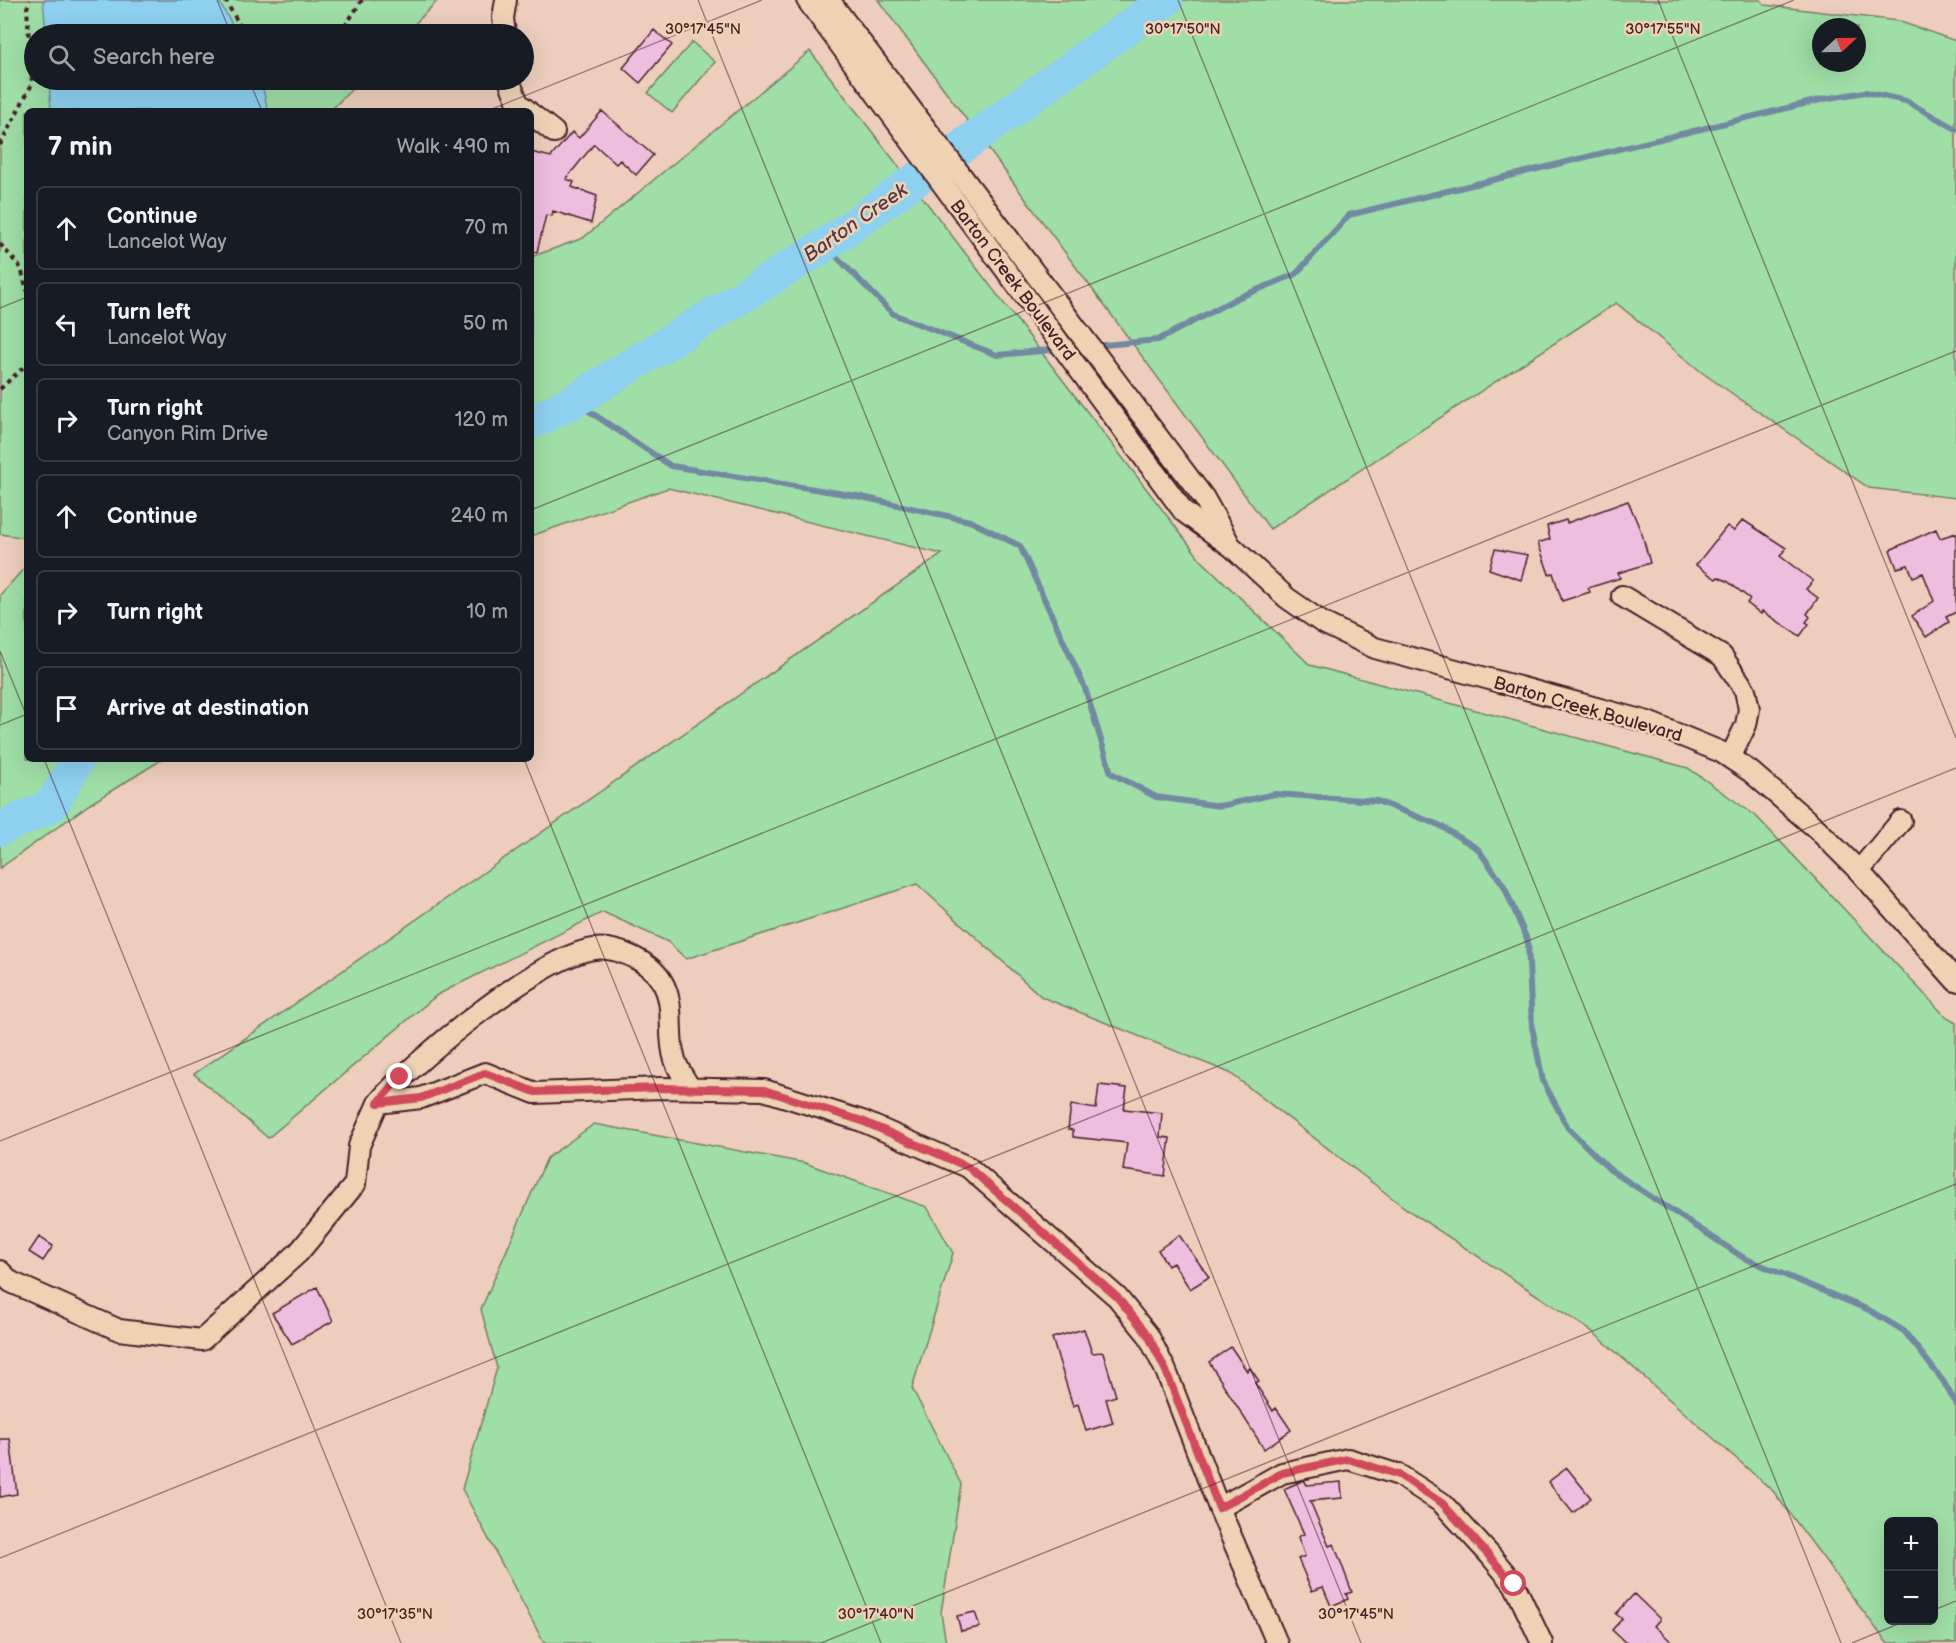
<!DOCTYPE html>
<meta charset="utf-8">
<style>
body{margin:0;font-family:"Balsamiq Sans",sans-serif;background:#20242c;color:#f1f3f6}
.controls{position:absolute;right:18px;bottom:18px;display:grid;overflow:hidden;border-radius:9px;box-shadow:0 6px 24px #0002}
.controls button{width:54px;height:54px;display:grid;place-items:center;padding:0;border:0;border-bottom:2px solid #363941;background:#171b24;color:#f1f3f6;font:30px sans-serif}
.compass{position:absolute;left:1812px;top:18px;width:54px;height:54px;border-radius:50%;background:#171b24;box-shadow:0 6px 24px #0002;rotate:68deg}
.stop{position:absolute;width:18px;height:18px;margin:-14px;border:4px solid #d1495b;border-radius:50%;background:#fff}
.stop.end{background:#d1495b;border-color:#fff;box-shadow:0 2px 6px #0008}
.list{margin:0;padding:0;list-style:none}
h2{display:flex;justify-content:space-between;align-items:center;height:78px;margin:0;padding:0 24px;font-size:26px}
h2 small{font-size:20px;font-weight:400;color:#9ea1a6}
.list li{display:grid;grid-template-columns:39px 1fr auto;gap:18px;align-items:center;box-sizing:border-box;height:84px;margin:0 12px 12px;padding:0 12px;border:2px solid #363941;border-radius:9px}
.list b{display:block;font-size:22px;white-space:nowrap}
.list p{margin:0;font-size:20px;white-space:nowrap;color:#9ea1a6}
.list em{font-size:20px;font-style:normal;color:#9ea1a6}
.icon{flex:none;width:33px;height:33px;fill:none;stroke:currentColor;stroke-width:2;stroke-linecap:round;stroke-linejoin:round}
.map{position:relative;flex:none;width:1956px;height:1643px;overflow:hidden}
.search{position:absolute;background:#171b24;box-shadow:0 6px 24px #0002;left:24px;top:24px;width:510px;height:66px;display:flex;align-items:center;gap:15px;box-sizing:border-box;padding:0 21px;border-radius:33px;color:#9ea1a6;font-size:22px}
.panel{position:absolute;background:#171b24;box-shadow:0 6px 24px #0002;left:24px;top:108px;width:510px;height:654px;border-radius:9px}
.map>svg:first-child{display:block}
</style>
<div class="map">
<svg width="1956" height="1643" viewBox="0 0 1956 1643">
<rect width="100%" height="100%" fill="#edcebd"/>
<filter id="ink" filterUnits="userSpaceOnUse"><feTurbulence type="fractalNoise" baseFrequency=".0167" numOctaves="2"/><feDisplacementMap in="SourceGraphic" scale="12" xChannelSelector="R" yChannelSelector="G"/><feConvolveMatrix kernelMatrix="1 2 1 2 8 2 1 2 1" color-interpolation-filters="sRGB"/></filter>
<g filter="url(#ink)">
<path fill="#9fdea6" stroke="#747e68" stroke-width="1.5" fill-rule="evenodd" d="M0,0H438L405,34H34V80H361L330,111H27V538L0,534Z
M878,0H1761L1765,5L1898,21L1956,41V498L1869,488L1704,374L1616,303L1270,529ZM1821,27H1857V63H1821Z
M692,42L715,62L672,113L648,93Z
M810,51L1201,560L1310,665L1688,768L1756,816L1947,1018L1956,1023V1643H1887L1773,1491L1593,1332L1409,1211L1230,1073L1042,997L917,884L686,959L668,942L603,912L437,995L268,1138L194,1074L942,554L668,488L531,536V257L583,238ZM1888,1522H1934V1620H1888Z
M27,565V759H163L90,804L0,868V595Z
M594,1124L805,1163L927,1207L953,1253L912,1388L961,1484L941,1613L946,1643H544L462,1489L497,1368L481,1309L547,1158Z"/>
<path fill="#8ed0ef" stroke="#7389a1" stroke-width="1.5" d="M43,0H218L238,34H46Z
M49,80H261L268,111H51Z"/>
<g fill="none" stroke-linecap="round" stroke-linejoin="round">
<path stroke="#7389a1" stroke-width="6" d="M825,245L893,314L997,355L1158,340L1237,298L1296,274L1349,215L1824,99L1865,92L1906,101L1956,129
M574,401L671,466L857,496L970,521L1020,546L1085,688L1111,773L1156,797L1220,806L1275,794L1377,801L1439,825L1478,849L1504,886L1528,942L1532,1027L1543,1081L1568,1128L1609,1169L1744,1258L1869,1310L1904,1331L1943,1381L1956,1404"/>
<path stroke="#8ed0ef" stroke-width="34" d="M531,423L574,401L825,245L1166,0
M0,829L52,805L78,759"/>
</g>
<path fill="#eebedf" stroke="#4a1f2b" stroke-width="1.5" d="M654,30L672,45L640,83L623,68Z
M602,111L653,155L636,175L620,160L616,164L594,144L566,179L574,182L572,187L597,196L591,223L553,211L552,216L546,215L537,252L531,251V152L551,157L572,132L579,138Z
M1628,501L1642,534L1650,563L1618,573L1620,578L1588,588L1590,592L1562,601L1553,573L1549,574L1538,543L1550,539L1547,526L1566,520L1567,523Z
M1743,520L1786,548L1780,556L1813,581L1806,589L1818,598L1807,614L1810,617L1806,622L1809,624L1800,636L1762,611L1761,614L1747,603L1750,599L1727,581L1718,577L1716,579L1696,565L1727,526L1734,531Z
M1936,529L1940,538L1956,533V612L1946,617L1949,622L1926,637L1912,616L1934,601L1923,573L1913,577L1908,565L1897,568L1890,550Z
M1495,549L1528,555L1521,580L1489,569Z
M1099,1085L1127,1088L1124,1109L1162,1113L1160,1137L1170,1138L1165,1176L1123,1170L1127,1143L1073,1137V1130L1068,1129L1071,1105L1096,1109Z
M1179,1235L1209,1277L1190,1289L1173,1263L1168,1266L1158,1250Z
M39,1237L53,1246L43,1261L29,1252Z
M317,1287L333,1321L292,1344L272,1313Z
M1084,1329L1092,1353L1103,1352L1116,1396L1106,1399L1113,1423L1086,1431L1078,1404L1073,1406L1052,1338Z
M1231,1347L1247,1371L1250,1368L1259,1381L1255,1383L1273,1411L1276,1408L1291,1430L1264,1449L1209,1362Z
M0,1439H10L17,1494L0,1497Z
M1567,1468L1591,1498L1573,1513L1548,1482Z
M1304,1480L1307,1485L1341,1482L1342,1498L1310,1501L1329,1546L1334,1544L1352,1592L1346,1594L1348,1599L1331,1606L1323,1587L1312,1591L1298,1559L1305,1556L1298,1537L1304,1534L1284,1489Z
M1634,1594L1660,1619L1654,1626L1673,1643H1626L1612,1630L1622,1619L1616,1614Z
M975,1612L980,1627L961,1631L957,1616Z"/>
<g fill="none" stroke-linecap="round" stroke-linejoin="round">
<defs>
<path id="minor" d="M807,0L1184,512L1232,547L1287,598L1323,623L1375,648L1648,722L1721,752L1751,772L1817,829L1859,871L1956,981
M829,0L1204,498L1228,541
M505,34L503,18L506,0
M509,80L518,103L528,111
M531,114L554,132
M1622,596L1722,656L1745,690L1749,709L1746,725L1730,758
M1859,871L1901,821
M378,1103C414,1060 540,956 594,949C616,946 649,961 661,980C677,1005 666,1034 675,1060C678,1070 685,1079 690,1088
M0,1271L11,1282L119,1330L202,1340L299,1252L355,1184L359,1146L378,1103L421,1098L485,1073L535,1093L660,1088L764,1090L862,1121L968,1167L1117,1297L1148,1335L1166,1371L1219,1508L1277,1643
M1219,1508L1282,1473L1348,1459L1399,1475L1442,1503L1489,1554L1514,1584L1542,1643"/>
</defs>
<use href="#minor" stroke="#4a1f2b" stroke-width="24"/>
<path stroke="#4a1f2b" stroke-width="4" stroke-dasharray="4.5 4.5" stroke-linecap="butt" d="M225,0L245,34
M340,34L362,0
M0,145L32,84L27,8L30,0
M0,244L21,268L27,291
M0,389L27,364"/>
<use href="#minor" stroke="#edd2b4" stroke-width="20"/>
</g>
</g>
<g fill="none" stroke-linecap="round" stroke-linejoin="round" filter="url(#ink)">
<path stroke="#d1495b" stroke-width="8" d="M400,1077L378,1103L421,1098L485,1073L535,1092L660,1088L764,1090L862,1121L968,1167L1117,1297L1148,1335L1166,1371L1219,1508L1282,1473L1348,1459L1399,1475L1442,1503L1514,1584"/>
</g>
<path fill="none" stroke="#4a1f2b" stroke-width="1.5" stroke-opacity="0.45" d="M217,0L231,34M698,0L1361,1643M1178,0L1841,1643M1658,0L1956,738M249,80L262,111M487,111L762,0M0,308L27,297M531,510L1794,0M0,651L27,717M0,725L27,714M44,759L401,1643M524,759L881,1643M0,1141L1956,351M0,1558L1956,768M1934,1610L1956,1601M821,1643L1956,1184M1852,1643L1908,1620"/>
<g text-anchor="middle" stroke-width="5" stroke-linejoin="round" paint-order="stroke">
<g font-size="18" fill="#4a1f2b" stroke="#edd2b4">
<text transform="translate(1013 280) rotate(53)" y="6">Barton Creek Boulevard</text>
<text transform="translate(1588 709) rotate(16)" y="6">Barton Creek Boulevard</text>
</g>
<g font-size="20" font-style="italic" fill="#543a48" stroke="#edd2b4">
<text transform="translate(855 222) rotate(-35)" y="7">Barton Creek</text>
</g>
</g>
<g font-size="15" text-anchor="middle" fill="#4a1f2b" stroke="#edd2b4" stroke-width="5" stroke-linejoin="round" paint-order="stroke">
<text x="703" y="34">30°17'45"N</text>
<text x="1183" y="34">30°17'50"N</text>
<text x="1663" y="34">30°17'55"N</text>
<text x="395" y="1619">30°17'35"N</text>
<text x="876" y="1619">30°17'40"N</text>
<text x="1356" y="1619">30°17'45"N</text>
</g>
</svg>
<div class="controls">
<button>+</button>
<button>−</button>
</div>
<svg class="compass" viewBox="-18 -18 36 36"><path d="M0-13l5 13h-10z" fill="#e53935"/><path d="M0 13l5-13h-10z" fill="#9ea1a6"/></svg>
<div class="stop" style="left:1514px;top:1584px"></div>
<div class="stop end" style="left:400px;top:1077px"></div>
<div class="search"><svg class="icon" aria-label="search" viewBox="0 0 24 24"><circle cx="10" cy="10" r="6"/><path d="M15 15l6 6"/></svg>Search here</div>
<section class="panel">
<h2>7 min<small>Walk · 490 m</small></h2>
<ul class="list">
<li><svg class="icon" aria-label="ahead" viewBox="0 0 24 24"><path d="M12 20V5M6 11l6-6 6 6"/></svg><div><b>Continue</b><p>Lancelot Way</p></div><em>70 m</em></li>
<li><svg class="icon" aria-label="left" viewBox="0 0 24 24"><path d="M17 20v-9H6M10 6l-5 5 5 5"/></svg><div><b>Turn left</b><p>Lancelot Way</p></div><em>50 m</em></li>
<li><svg class="icon" aria-label="right" viewBox="0 0 24 24"><path d="M7 20v-9h11M14 6l5 5-5 5"/></svg><div><b>Turn right</b><p>Canyon Rim Drive</p></div><em>120 m</em></li>
<li><svg class="icon" aria-label="ahead" viewBox="0 0 24 24"><path d="M12 20V5M6 11l6-6 6 6"/></svg><div><b>Continue</b></div><em>240 m</em></li>
<li><svg class="icon" aria-label="right" viewBox="0 0 24 24"><path d="M7 20v-9h11M14 6l5 5-5 5"/></svg><div><b>Turn right</b></div><em>10 m</em></li>
<li><svg class="icon" aria-label="arrive" viewBox="0 0 24 24"><path d="M6 21V4h12l-3 4 3 4H6"/></svg><div><b>Arrive at destination</b></div></li>
</ul>
</section>
</div>
